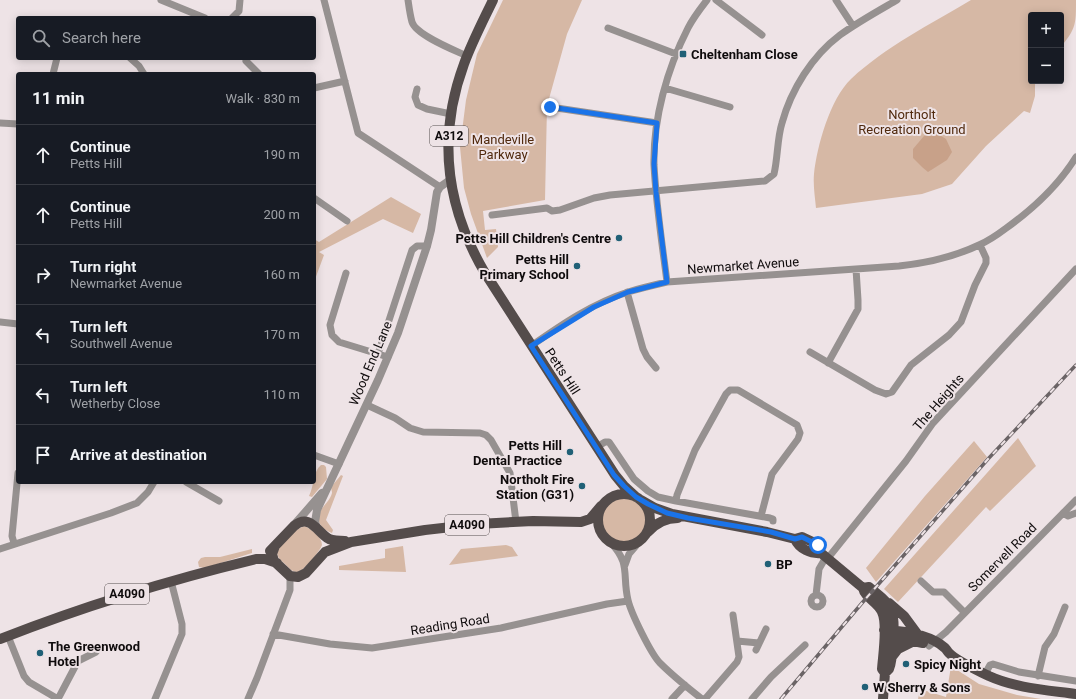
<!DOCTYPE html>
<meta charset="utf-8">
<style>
body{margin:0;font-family:Roboto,sans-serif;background:#242831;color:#f1f3f6}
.controls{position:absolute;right:12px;top:12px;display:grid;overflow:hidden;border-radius:4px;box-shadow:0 2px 10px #0003}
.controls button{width:36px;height:36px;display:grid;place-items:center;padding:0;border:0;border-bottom:1px solid #363941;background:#171b24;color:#f1f3f6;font:20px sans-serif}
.stop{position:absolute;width:12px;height:12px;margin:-9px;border:3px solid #1a73e8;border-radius:50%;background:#fff}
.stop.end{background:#1a73e8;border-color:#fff;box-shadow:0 1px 4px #0008}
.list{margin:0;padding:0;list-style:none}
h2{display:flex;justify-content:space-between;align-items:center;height:52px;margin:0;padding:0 16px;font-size:17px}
h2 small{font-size:13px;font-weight:400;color:#9ea1a6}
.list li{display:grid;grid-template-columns:26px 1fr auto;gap:12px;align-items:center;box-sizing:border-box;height:60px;padding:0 16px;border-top:1px solid #363941}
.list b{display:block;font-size:15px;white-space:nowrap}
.list p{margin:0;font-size:13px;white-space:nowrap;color:#9ea1a6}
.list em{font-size:13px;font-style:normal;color:#9ea1a6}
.icon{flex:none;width:22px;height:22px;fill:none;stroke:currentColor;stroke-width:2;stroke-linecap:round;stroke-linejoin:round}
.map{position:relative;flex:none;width:1076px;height:699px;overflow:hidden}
.search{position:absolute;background:#171b24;box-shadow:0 2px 10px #0003;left:16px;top:16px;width:300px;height:44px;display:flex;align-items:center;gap:10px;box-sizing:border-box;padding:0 14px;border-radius:4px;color:#9ea1a6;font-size:15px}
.panel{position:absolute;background:#171b24;box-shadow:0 2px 10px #0003;left:16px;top:72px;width:300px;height:412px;border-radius:4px}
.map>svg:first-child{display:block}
</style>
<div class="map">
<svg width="1076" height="699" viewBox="0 0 1076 699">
<rect width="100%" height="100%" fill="#eee3e6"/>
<path fill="#d6b8a5" d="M503,0H582L567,34L547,106L545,200L483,211L485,230L496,229L498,247L487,258L471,214L464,188L460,147L466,100L477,54Z
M971,0H1076C1076,25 1076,28 1061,47V15H1031V81H1035V96L1030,113L1024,111L986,146L952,184L922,194L816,208C815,197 813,185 814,174C817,146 830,99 851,79C885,47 931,24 971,0Z
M391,197L421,214L413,233L383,219L319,252L324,255L314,282V239L319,242Z
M1018,438L1036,466L990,511L986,507L898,602L884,589Z
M974,441L987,457L876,582L866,568L925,496Z
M321,465H324L326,467L327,479L312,497L309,496C314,487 313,471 321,465Z
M341,475L343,476L326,520L333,530L332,533C327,531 323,529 320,524C313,511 329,505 332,493C332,491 331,489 331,487Z
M602 520a22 22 0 1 1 44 0a22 22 0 1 1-44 0Z
M305,526C312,530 322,537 322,545C320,551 303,572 297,572C292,572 289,568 286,565C282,561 278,559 277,553C282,542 293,530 305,526Z
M506,545L512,547L518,556L449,565L461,549Z
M403,546L406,572L339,570V566L385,558V549Z
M252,549V553L205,568L199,567L198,562L201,558L205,557H220Z
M951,666L979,684L1017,695L1041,699H918L920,689L946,697Z"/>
<path fill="#c8a189" d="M935,132L946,139L952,152L947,160L928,172L922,167L913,158V149L924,136Z"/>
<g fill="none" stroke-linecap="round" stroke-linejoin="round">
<path stroke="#969190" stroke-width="7" d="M161,0L205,18
M324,0L358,133L440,187
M408,0C409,7 410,15 412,22C416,35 454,50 467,56
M716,0L762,35
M836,0L853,26
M232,18L239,11L240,0
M608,28L676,54
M130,58L139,66L144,74
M246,61L259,74
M53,74L57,58
M314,88L345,81
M665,88L730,107
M417,89L415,97L418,105L427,109L451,114
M550,107L657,123
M0,123L18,124
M314,198L347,221
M492,215L547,208L552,211L560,210L594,198L610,195L765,181L774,174C778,157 777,139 782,123C791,90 812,56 840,35C858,22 878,11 897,0
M346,273L330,325L332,335L339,342L388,357
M667,282C662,243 656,204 654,165C653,119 667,69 688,28C693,18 700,9 707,0
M627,292L643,349L647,357L656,368
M0,322L18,324
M531,346C561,325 593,303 628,292C641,288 654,285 667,282L899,266C927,263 954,257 979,245C988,241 997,235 1005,229C1033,209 1058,186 1076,157
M810,352L875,390L886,394L892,392L911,365L949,335L961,322L975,285L986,263V258L980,245
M378,354L412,250L417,246H427
M828,363L858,309V300L856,269
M367,405L395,418L410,428L423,432L480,433L486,435L491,440L510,473L516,522
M597,447L605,442H609L634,479L648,491L658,497L676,501L770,518L773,519V521
M314,455L339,464
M186,482L219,501
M676,501L677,495L695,450L726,394L730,390H738L797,425L800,433L798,439L772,474L761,516
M1063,513L1068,516L1076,513
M14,543L12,536L18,473
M611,543C631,564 622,575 628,600C631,613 651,654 660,663C673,676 688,688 702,699
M0,549L111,513L137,503L148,492L154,482
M828,558L906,461L933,423L1076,269
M625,565L629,554L641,540
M921,581L933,592H944L964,612
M811 601a6 6 0 1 1 12 0a6 6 0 1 1-12 0Z
M816,595L819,569L826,557
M273,634L330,644L372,648L501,628L607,604L628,601
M8,636L24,676L29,682L58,699
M737,641L759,643
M929,646L946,632L1076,500
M756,650L766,629
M985,674L990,665L993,664L1019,672L1076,681
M1038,676L1045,647L1054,634L1065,607
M58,699L78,661L96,652
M155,699L182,634V624L171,581
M248,699L257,678L290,590V579L288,574
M672,699L685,685
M705,699L737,662L739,657L733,615
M752,699L771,677L805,645"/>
<path stroke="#969190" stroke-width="8" d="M294,525L322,493
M317,528L315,522L317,510L378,380L398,333L427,246L431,230L437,192L440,187L450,180"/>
<path stroke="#544c4b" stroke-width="10" d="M493,0C483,21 472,42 464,64C437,137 446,207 485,273L615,475L624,486L636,497
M598 520a26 26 0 1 1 52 0a26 26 0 1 1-52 0Z
M641,500L655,508L672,514L767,532L795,539L802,537L819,545L821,553L863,588
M648,532C656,523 665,518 678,518
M795,539C799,549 811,554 821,553
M275,546L272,554L274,561L290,576L298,577L306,573L325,552L351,542L425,530L478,524L533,521L581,522L590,519L601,506
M270,551L294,526C310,513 317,532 329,539C334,541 340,541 345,541
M863,588C865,598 878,602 882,612C888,624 883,655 882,669L885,673L883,699
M863,588L869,587C877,594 887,600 891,609C896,619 893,659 889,669C888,670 886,672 885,673
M889,603L904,616L918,635
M884,630C903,631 931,635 945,648C947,650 947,651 949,653C958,662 977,670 989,676C1015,688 1047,690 1076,694
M888,636L923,643
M0,639C84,606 169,580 256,559H265L277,563
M891,658L898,649L914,641"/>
<defs>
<path id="rail" d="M781,699L862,603L988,459L1076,365"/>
</defs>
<use href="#rail" stroke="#6b6466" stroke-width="3.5"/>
<use href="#rail" stroke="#eee3e6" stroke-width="2" stroke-dasharray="6" stroke-linecap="butt"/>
</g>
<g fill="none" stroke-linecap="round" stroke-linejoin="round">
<path stroke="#1a73e8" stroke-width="5" d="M550,107L657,123L654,164L656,192L667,282L628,292L594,307L531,346L614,475L624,486L636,497L648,504L667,513L688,518L771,532L795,539L802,537L818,545"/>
</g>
<g fill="#206076" stroke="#eee3e6" stroke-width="1.5">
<rect x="679" y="50" width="8" height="8" rx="2"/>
<circle cx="619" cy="238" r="4"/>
<circle cx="577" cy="266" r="4"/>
<circle cx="570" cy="452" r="4"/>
<circle cx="582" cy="486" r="4"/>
<circle cx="768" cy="564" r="4"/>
<circle cx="40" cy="653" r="4"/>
<circle cx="906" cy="664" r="4"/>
<circle cx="865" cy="687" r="4"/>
</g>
<g text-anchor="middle" stroke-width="4" stroke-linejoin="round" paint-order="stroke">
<g fill="#eee3e6" stroke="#524c4d" stroke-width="1">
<rect x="430" y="126" width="38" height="20" rx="3"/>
<rect x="445" y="515" width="44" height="20" rx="3"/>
<rect x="105" y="584" width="44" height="20" rx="3"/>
</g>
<g font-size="12" font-weight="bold" fill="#0f0b0c">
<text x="449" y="140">A312</text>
<text x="467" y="529">A4090</text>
<text x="127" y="598">A4090</text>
</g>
<g font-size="13" font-weight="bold" fill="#0f0b0c" stroke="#eee3e6" text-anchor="start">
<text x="691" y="59">Cheltenham Close</text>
<text x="611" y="243" text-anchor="end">Petts Hill Children's Centre</text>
<text x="569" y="264" text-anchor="end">Petts Hill<tspan x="569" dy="15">Primary School</tspan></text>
<text x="562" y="450" text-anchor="end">Petts Hill<tspan x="562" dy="15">Dental Practice</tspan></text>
<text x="574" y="484" text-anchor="end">Northolt Fire<tspan x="574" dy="15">Station (G31)</tspan></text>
<text x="776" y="569">BP</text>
<text x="48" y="651">The Greenwood<tspan x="48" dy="15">Hotel</tspan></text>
<text x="914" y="669">Spicy Night</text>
<text x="873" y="692">W Sherry &amp; Sons</text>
</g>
<g font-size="13" fill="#50290d" stroke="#eee3e6">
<text x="912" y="119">Northolt<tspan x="912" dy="15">Recreation Ground</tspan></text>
<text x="503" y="144">Mandeville<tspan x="503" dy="15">Parkway</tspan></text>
</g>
<g font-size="13" fill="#0f0b0c" stroke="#eee3e6">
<text transform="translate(743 265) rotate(-4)" y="5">Newmarket Avenue</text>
<text transform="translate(370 363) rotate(-67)" y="5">Wood End Lane</text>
<text transform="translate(563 371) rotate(57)" y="5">Petts Hill</text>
<text transform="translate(938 402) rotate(-49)" y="5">The Heights</text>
<text transform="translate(1002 557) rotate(-45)" y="5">Somervell Road</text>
<text transform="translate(450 624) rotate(-9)" y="5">Reading Road</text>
</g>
</g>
</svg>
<div class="controls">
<button>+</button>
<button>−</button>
</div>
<div class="stop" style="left:818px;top:545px"></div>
<div class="stop end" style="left:550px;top:107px"></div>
<div class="search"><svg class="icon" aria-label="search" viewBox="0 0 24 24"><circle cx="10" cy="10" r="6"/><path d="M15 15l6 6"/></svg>Search here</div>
<section class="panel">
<h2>11 min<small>Walk · 830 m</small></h2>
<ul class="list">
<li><svg class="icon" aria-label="ahead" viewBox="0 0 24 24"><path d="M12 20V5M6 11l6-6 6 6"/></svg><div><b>Continue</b><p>Petts Hill</p></div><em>190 m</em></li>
<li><svg class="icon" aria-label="ahead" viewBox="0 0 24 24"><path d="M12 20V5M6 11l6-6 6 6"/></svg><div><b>Continue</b><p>Petts Hill</p></div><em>200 m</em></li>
<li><svg class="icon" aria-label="right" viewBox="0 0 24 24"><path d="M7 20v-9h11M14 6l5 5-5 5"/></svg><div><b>Turn right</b><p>Newmarket Avenue</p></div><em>160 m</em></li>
<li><svg class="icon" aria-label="left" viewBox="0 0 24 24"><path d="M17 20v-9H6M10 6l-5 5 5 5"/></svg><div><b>Turn left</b><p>Southwell Avenue</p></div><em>170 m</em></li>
<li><svg class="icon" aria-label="left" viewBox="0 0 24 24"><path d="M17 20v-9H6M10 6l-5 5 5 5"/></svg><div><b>Turn left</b><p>Wetherby Close</p></div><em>110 m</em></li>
<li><svg class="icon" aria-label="arrive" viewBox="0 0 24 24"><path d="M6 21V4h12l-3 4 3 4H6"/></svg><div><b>Arrive at destination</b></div></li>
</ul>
</section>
</div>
